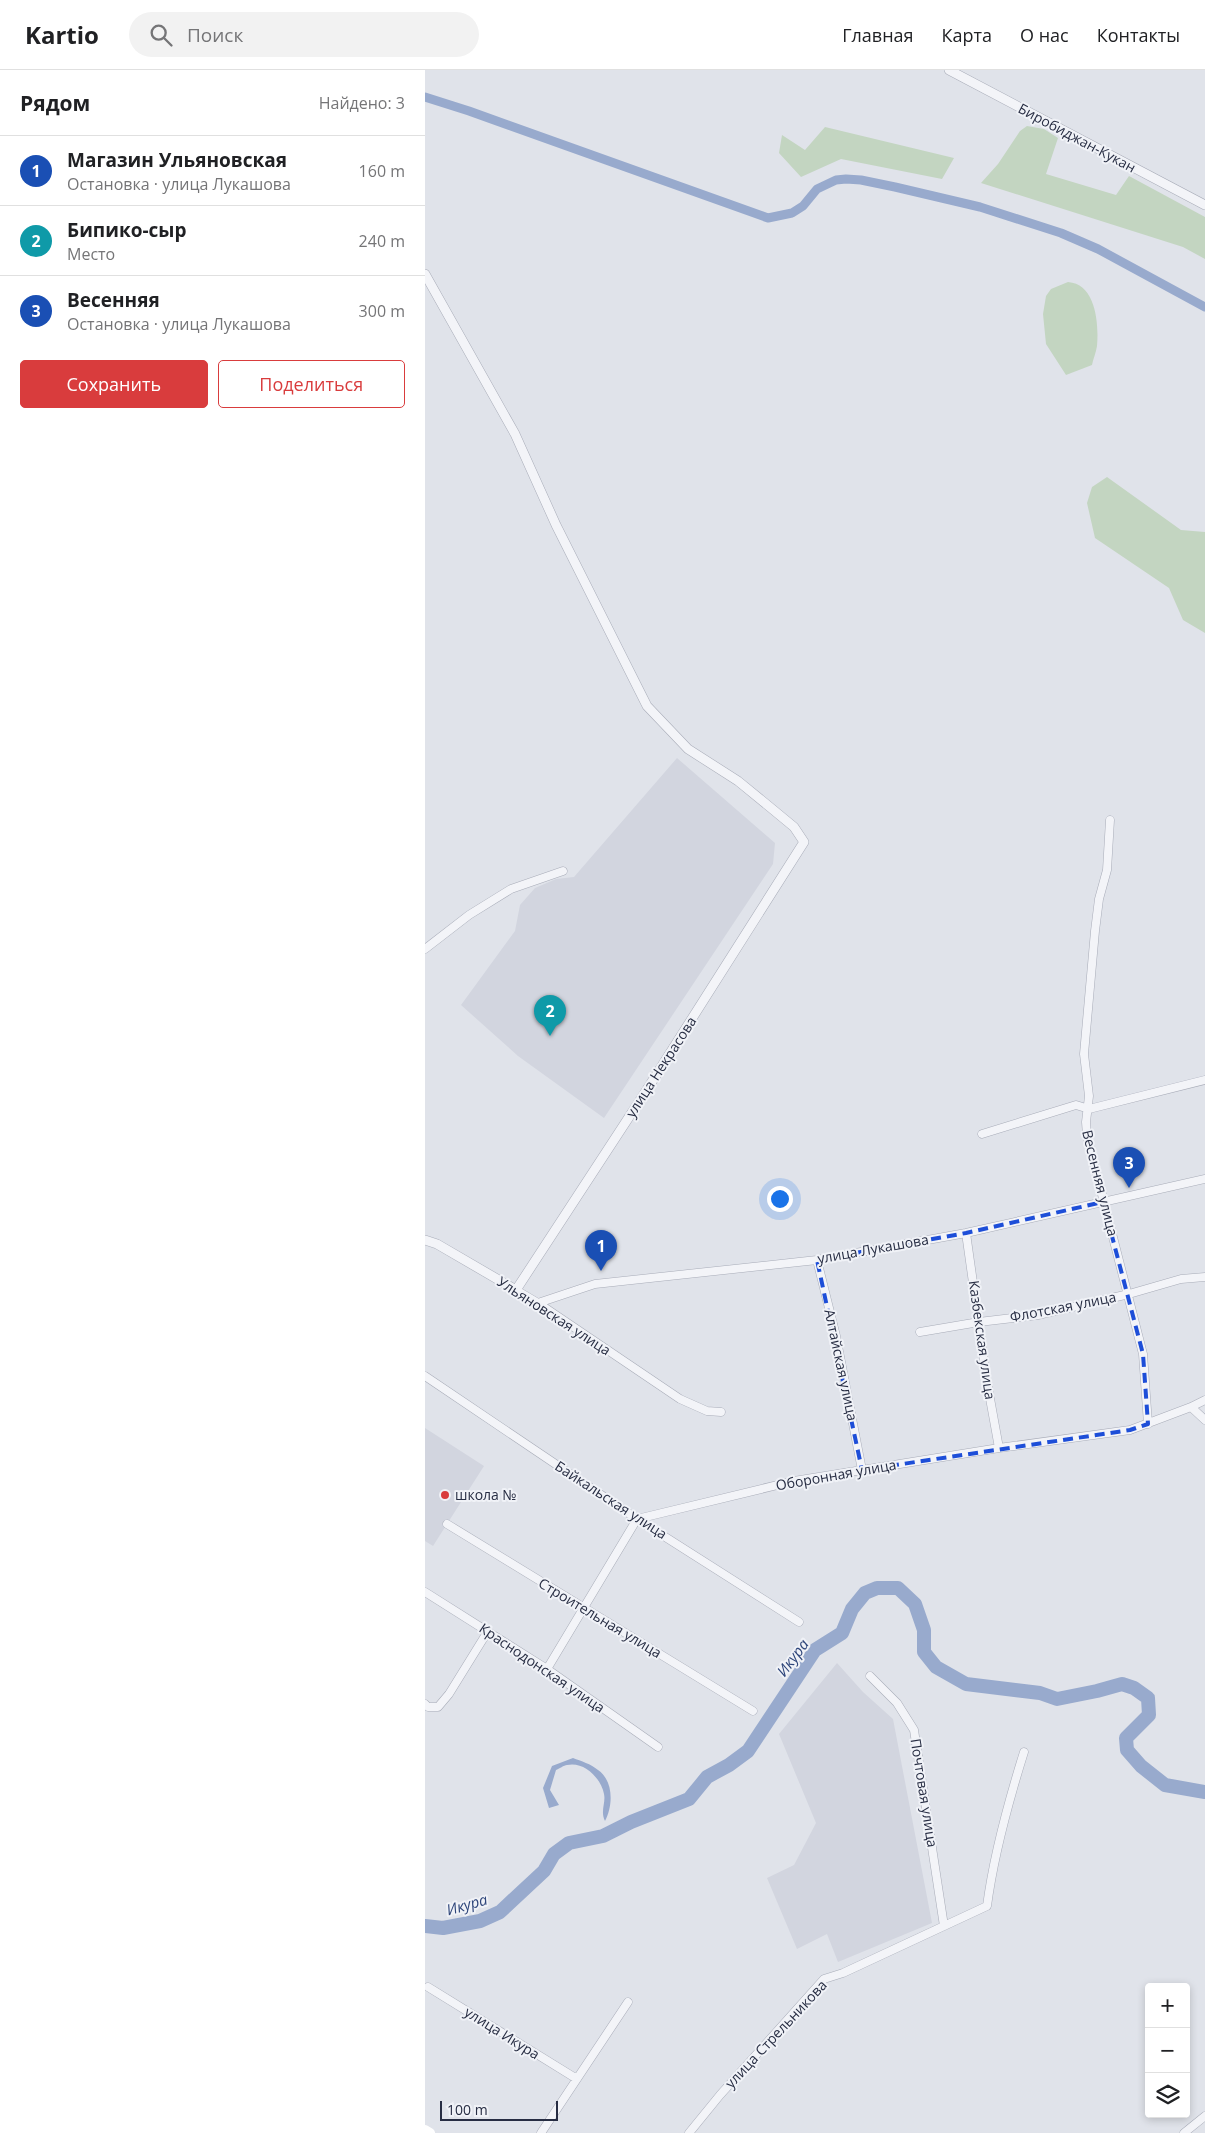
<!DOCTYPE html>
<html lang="ru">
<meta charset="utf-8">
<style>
body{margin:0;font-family:"Open Sans",sans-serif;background:#f2f2f2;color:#202124}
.controls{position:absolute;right:15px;bottom:15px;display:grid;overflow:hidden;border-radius:5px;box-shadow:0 2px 8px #0003}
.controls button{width:45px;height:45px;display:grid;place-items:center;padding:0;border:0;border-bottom:1px solid #e0e0e0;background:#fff;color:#202124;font:25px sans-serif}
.scale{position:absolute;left:15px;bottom:12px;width:118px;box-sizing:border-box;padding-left:5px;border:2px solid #272d43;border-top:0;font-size:14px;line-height:18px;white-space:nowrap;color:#272d43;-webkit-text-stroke:4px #f0f2f7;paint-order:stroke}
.you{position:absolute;left:354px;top:1128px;width:18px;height:18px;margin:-12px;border:4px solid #fff;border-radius:50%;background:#1a73e8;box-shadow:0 0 0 8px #1a73e833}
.badge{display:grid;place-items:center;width:32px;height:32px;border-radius:50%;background:#d93c3d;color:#fff;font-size:16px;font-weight:700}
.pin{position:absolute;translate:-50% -41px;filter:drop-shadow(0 1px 2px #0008)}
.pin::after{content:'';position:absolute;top:26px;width:18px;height:15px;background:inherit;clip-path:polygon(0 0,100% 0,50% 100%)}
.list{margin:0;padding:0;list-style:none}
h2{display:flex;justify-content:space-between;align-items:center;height:65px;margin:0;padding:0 20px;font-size:21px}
h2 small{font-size:16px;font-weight:400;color:#757577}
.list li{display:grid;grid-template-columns:32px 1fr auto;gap:15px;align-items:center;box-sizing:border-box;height:70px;padding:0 20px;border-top:1px solid #e0e0e0}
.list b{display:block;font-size:19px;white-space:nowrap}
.list p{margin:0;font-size:16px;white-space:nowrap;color:#757577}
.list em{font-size:16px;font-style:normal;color:#757577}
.actions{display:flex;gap:10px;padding:15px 20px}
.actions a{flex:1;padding:11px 0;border:1px solid #d93c3d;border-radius:5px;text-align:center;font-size:18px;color:#d93c3d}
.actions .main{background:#d93c3d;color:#fff}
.icon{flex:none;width:28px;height:28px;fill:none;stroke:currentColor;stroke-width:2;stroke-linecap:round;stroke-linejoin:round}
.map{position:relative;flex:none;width:780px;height:2063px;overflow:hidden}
header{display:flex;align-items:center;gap:30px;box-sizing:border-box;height:70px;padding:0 25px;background:#fff;border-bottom:1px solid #e0e0e0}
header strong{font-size:24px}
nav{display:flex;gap:28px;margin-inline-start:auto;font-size:18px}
.search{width:350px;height:45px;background:#f2f2f2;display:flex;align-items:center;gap:12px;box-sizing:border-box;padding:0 18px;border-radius:28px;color:#757577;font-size:19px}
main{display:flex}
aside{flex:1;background:#fff}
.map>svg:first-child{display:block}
</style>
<header>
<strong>Kartio</strong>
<div class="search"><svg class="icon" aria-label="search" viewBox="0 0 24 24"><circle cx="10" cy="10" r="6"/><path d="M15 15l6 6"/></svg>Поиск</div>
<nav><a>Главная</a><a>Карта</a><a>О нас</a><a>Контакты</a></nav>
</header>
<main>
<aside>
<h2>Рядом<small>Найдено: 3</small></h2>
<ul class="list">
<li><span class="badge" style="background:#1a4fb4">1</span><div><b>Магазин Ульяновская</b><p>Остановка · улица Лукашова</p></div><em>160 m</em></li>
<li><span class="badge" style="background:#0f9aa8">2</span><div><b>Бипико-сыр</b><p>Место</p></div><em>240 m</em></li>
<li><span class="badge" style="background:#1a4fb4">3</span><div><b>Весенняя</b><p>Остановка · улица Лукашова</p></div><em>300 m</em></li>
</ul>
<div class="actions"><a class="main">Сохранить</a><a>Поделиться</a></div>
</aside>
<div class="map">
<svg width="780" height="2063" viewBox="0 0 780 2063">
<rect width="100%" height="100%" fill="#e0e3ea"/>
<path fill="#d2d5df" d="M252,688L350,773L348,794L179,1048L93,986L36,935L90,861L95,835L110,818L131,809L149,807Z
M0,1358L59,1396L8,1476L0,1471Z
M412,1593L438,1622L468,1649L507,1853L413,1892L402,1864L372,1879L342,1808L369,1795L391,1753L354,1664Z"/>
<path fill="#c3d5c1" d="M602,56L619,59L633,68L621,104L691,125L704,106L780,147V189L758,177L556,113L573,94L595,61Z
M400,57L529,88L517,109L416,89L376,107L354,83L357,65L380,80Z
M643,212C671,214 674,254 672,276C671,283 668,289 667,295L641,305L621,274L618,244L621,226L626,219Z
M682,407L756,460L780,462V563L758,550L744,518L670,468L662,433L667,417Z"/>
<path fill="#98aacd" d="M148,1688C156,1691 166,1694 173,1700C189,1711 188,1736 180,1751C175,1741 181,1733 179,1724C176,1708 159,1691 142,1695C139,1695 134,1699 131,1700L125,1720L134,1735L124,1738L118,1718L127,1696Z"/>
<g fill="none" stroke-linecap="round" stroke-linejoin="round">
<path stroke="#98aacd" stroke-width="9" d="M0,27L44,41L343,148L367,143L378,136L392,119L411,110L421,109L436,110L470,117L555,137L636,163L673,179L780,237"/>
<path stroke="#98aacd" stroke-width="14" d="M0,1856L18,1858L55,1851L75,1842L119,1801L129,1784L144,1773L178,1766L206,1752L264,1729L282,1707L304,1695L323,1681L390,1580L417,1563L427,1539L440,1523L452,1518H473L490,1534L499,1560V1582L511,1597L541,1614L615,1623L632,1629L672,1621L697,1614L709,1618L723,1628L724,1645L701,1668L702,1680L716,1696L740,1715L780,1722"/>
<defs>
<path id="minor" d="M685,750L682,800L674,829L670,861L659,984L664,1026L661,1052L662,1066L718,1284L723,1354
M0,879L44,845L86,819L138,801
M557,1064L651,1035L664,1039L780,1010
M541,1163L562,1312L574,1378
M392,1190L411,1266L437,1400
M91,1220L113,1233L255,1329L282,1341L296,1342
M113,1233L170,1214L392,1190L541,1163L780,1109
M495,1262L554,1252L613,1245L704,1224L756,1209L780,1207
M0,1306L212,1449L374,1552
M766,1337L780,1350
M22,1454L328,1641
M0,1522L122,1599L233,1677
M122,1599L212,1449L369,1411L574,1378L705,1360L766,1337L780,1330
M445,1606L472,1633L489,1660L519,1856
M0,1634L3,1637H13L24,1624L63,1561
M3,1917L152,2009
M116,2063L203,1932
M264,2063L295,2025L399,1909L418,1903L562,1836C569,1783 583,1733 599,1682
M759,2063L780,2046"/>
<path id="tertiary" d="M524,0L780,135
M0,204L90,364L131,455L222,636L263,679L313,711L346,738L369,757L379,772L221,1021L91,1220L12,1174L0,1170"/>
</defs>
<use href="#minor" stroke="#a8acb8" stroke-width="9"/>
<use href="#tertiary" stroke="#a8acb8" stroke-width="10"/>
<use href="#minor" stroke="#f3f4f8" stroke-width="8"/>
<use href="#tertiary" stroke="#f3f4f8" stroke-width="9"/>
<path stroke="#fff" stroke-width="10" d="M0,2060L5,2063"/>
</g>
<path fill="none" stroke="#1d4ed8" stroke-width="4" stroke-dasharray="10 6" stroke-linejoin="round" d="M678,1132L718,1284L723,1354L705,1360L437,1400L392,1190L541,1163Z"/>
<circle fill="#d93c3d" stroke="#f0f2f7" stroke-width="2" cx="20" cy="1425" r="5"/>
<g text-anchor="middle" stroke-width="4" stroke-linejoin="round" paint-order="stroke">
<g font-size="14" fill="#272d43" stroke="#f0f2f7">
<text transform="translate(652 68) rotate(28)" y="5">Биробиджан-Кукан</text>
<text transform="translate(236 997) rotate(-57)" y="5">улица Некрасова</text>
<text transform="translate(675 1113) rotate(76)" y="5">Весенняя улица</text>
<text transform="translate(448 1179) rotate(-10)" y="5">улица Лукашова</text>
<text transform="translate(638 1237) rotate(-11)" y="5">Флотская улица</text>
<text transform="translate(129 1246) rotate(33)" y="5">Ульяновская улица</text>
<text transform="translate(557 1270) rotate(82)" y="5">Казбекская улица</text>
<text transform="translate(416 1295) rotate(78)" y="5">Алтайская улица</text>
<text transform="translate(411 1405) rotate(-10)" y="5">Оборонная улица</text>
<text transform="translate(186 1430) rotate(33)" y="5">Байкальская улица</text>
<text transform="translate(175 1548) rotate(31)" y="5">Строительная улица</text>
<text transform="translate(117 1598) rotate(34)" y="5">Краснодонская улица</text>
<text transform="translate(499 1723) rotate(81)" y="5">Почтовая улица</text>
<text transform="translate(77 1963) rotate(32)" y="5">улица Икура</text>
<text transform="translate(351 1964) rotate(-47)" y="5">улица Стрельникова</text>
</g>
<g font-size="14" fill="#272d43" stroke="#f0f2f7" text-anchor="start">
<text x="30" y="1430">школа №</text>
</g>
<g font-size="15" font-style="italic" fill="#2e457a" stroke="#f0f2f7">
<text transform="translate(368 1588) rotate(-53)" y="5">Икура</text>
<text transform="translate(42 1835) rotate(-16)" y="5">Икура</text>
</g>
</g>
</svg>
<div class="controls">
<button>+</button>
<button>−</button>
<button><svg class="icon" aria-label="layers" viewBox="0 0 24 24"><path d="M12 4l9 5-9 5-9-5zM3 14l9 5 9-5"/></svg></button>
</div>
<div class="scale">100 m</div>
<div class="you"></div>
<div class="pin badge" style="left:176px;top:1201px;background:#1a4fb4">1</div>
<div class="pin badge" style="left:125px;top:966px;background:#0f9aa8">2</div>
<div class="pin badge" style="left:704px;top:1118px;background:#1a4fb4">3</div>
</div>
</main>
